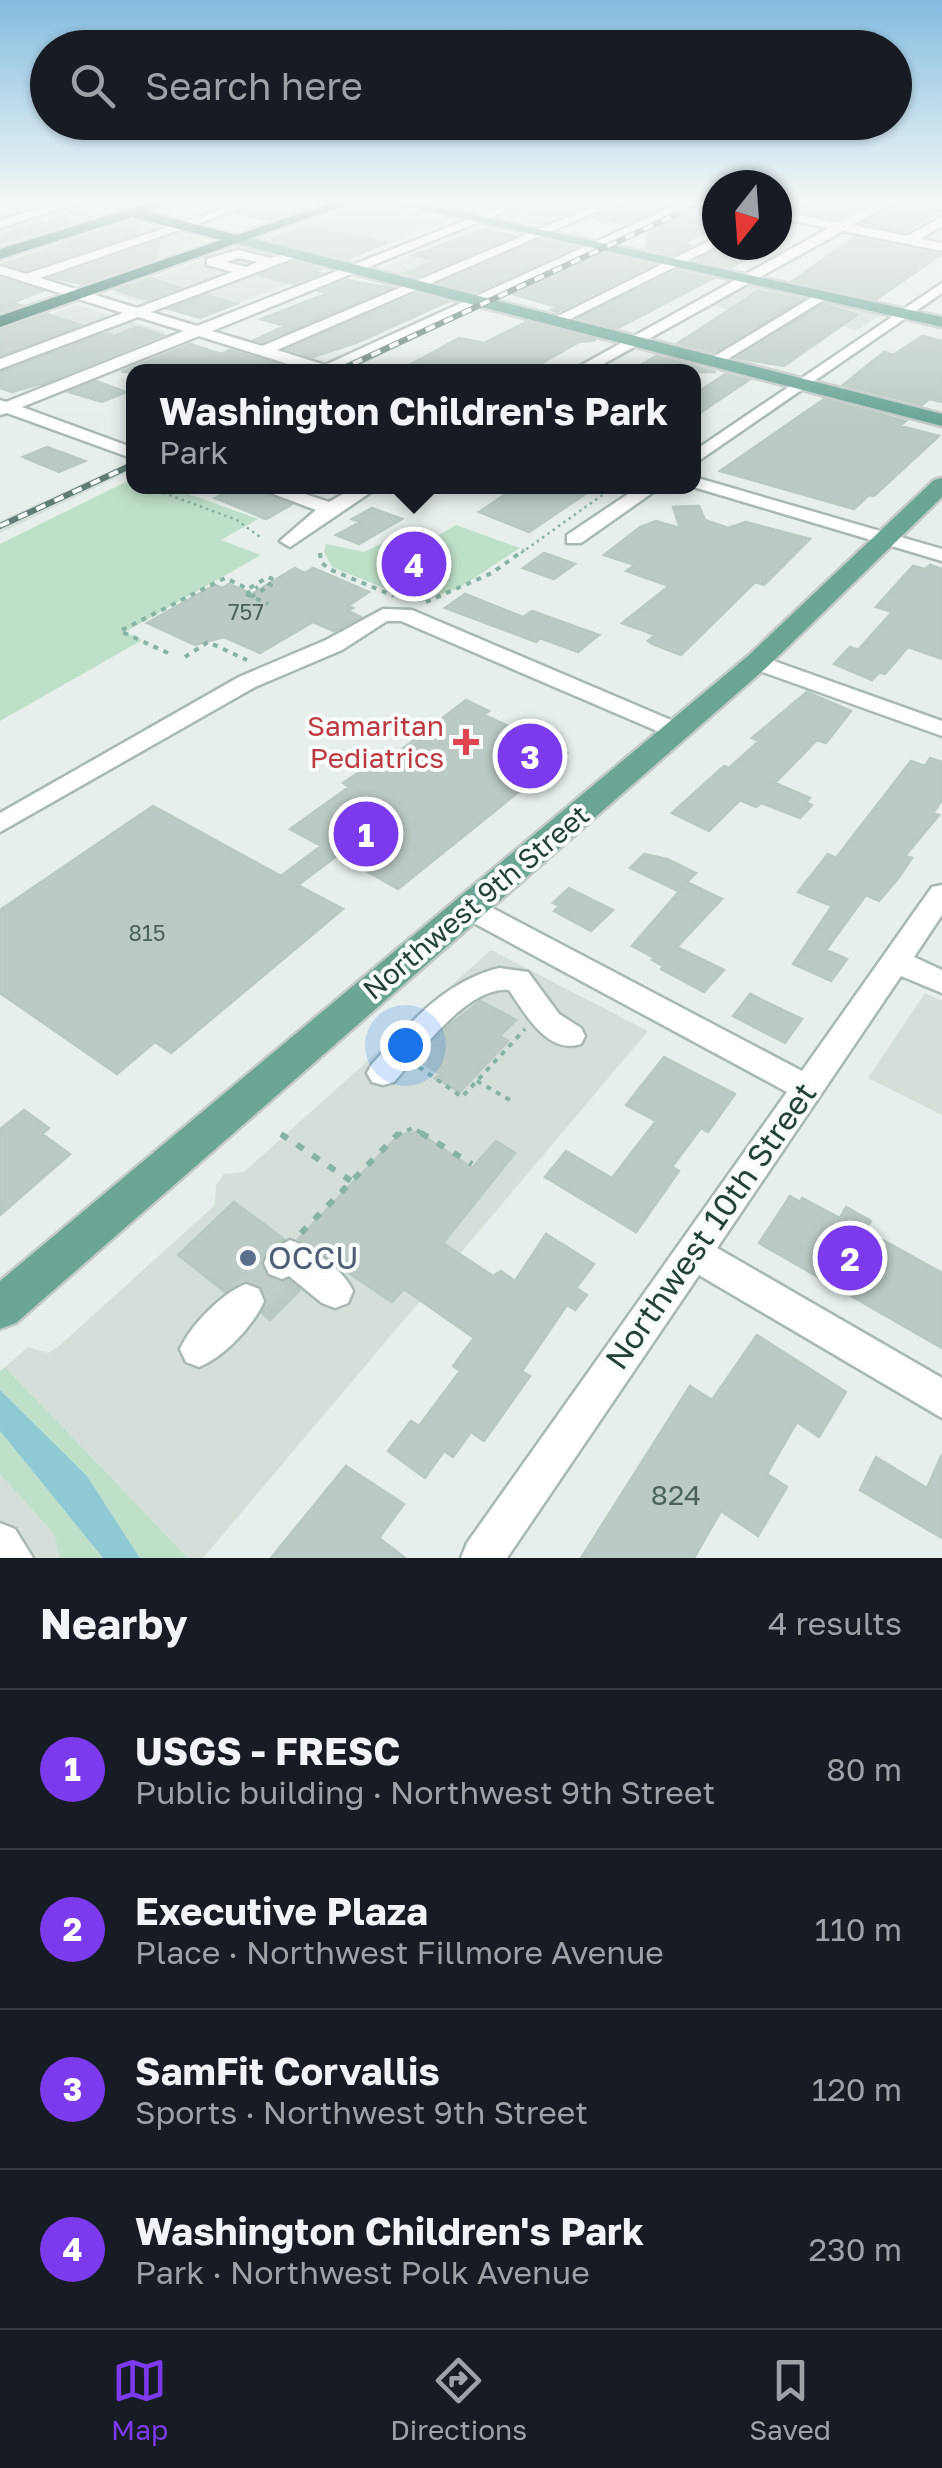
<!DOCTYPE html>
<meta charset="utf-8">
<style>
body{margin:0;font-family:"Golos Text",sans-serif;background:#20242c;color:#f1f3f6}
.compass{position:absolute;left:702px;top:170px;width:90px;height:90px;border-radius:50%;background:#171b24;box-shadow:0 2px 8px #0004;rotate:197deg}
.you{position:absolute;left:405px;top:1045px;width:35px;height:35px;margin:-25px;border:8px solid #fff;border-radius:50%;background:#1a73e8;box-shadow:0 0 0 15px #1a73e833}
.badge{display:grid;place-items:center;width:65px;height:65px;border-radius:50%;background:#7c3aed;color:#fff;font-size:32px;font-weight:700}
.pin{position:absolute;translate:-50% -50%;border:5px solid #fff;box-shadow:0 2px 10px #0006}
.popup{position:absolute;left:126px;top:364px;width:575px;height:130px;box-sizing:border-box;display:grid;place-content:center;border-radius:20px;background:#171b24;filter:drop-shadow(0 2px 8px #0005);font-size:32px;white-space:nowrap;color:#9ea1a6}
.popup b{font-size:38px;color:#f1f3f6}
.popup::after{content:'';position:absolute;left:50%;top:100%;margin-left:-20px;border:20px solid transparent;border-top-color:#171b24}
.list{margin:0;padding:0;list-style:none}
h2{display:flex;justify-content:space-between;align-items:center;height:130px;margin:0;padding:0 40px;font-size:42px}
h2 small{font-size:32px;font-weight:400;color:#9ea1a6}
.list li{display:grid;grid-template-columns:65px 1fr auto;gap:30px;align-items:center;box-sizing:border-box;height:160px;padding:0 40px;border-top:2px solid #363941}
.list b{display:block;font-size:38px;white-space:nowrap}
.list p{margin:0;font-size:32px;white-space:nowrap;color:#9ea1a6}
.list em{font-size:32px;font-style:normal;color:#9ea1a6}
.icon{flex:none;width:55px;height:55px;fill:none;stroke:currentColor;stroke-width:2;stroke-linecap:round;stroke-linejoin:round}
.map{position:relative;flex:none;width:942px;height:1558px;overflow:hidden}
.search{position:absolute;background:#171b24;box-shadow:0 2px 8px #0004;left:30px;right:30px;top:30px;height:110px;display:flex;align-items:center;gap:25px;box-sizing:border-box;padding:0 35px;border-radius:55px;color:#9ea1a6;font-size:38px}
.sheet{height:770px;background:#171b24}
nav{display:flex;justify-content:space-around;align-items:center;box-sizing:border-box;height:140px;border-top:2px solid #363941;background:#171b24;font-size:28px;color:#9ea1a6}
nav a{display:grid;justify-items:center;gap:5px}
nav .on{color:#7c3aed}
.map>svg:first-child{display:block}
</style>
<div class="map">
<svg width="942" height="1558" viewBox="0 0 942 1558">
<rect width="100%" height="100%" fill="#e6efeb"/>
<path fill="#d4dfda" d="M63,203L103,214L21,239L0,233V215L13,218Z
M363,203L450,220L351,259L265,238Z
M543,203H609L550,228L505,218Z
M128,220L207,241L147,262L67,240Z
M482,227L575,248L477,293L381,268Z
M235,248L321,271L200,319L112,293Z
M752,285L877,313L880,315L858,330L811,319L799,326L713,306Z
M77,305L166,332L12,393L0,388V348L19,355L41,345L2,332Z
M134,460V469L0,533V521Z
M491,950L648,1031L203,1558H188L5,1367L28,1347L48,1353L58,1347L215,1205L216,1185L224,1174L244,1172Z
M925,993L942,1001V1115L868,1078Z
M0,1474L54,1534L60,1558H0Z"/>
<path fill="#bfe0c8" d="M134,478V486L169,487L258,519L221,540L261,555L125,632L142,640L0,721V544Z
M456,525L520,548L459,588L419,602L332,567L324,552L326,544L364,552L383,543L411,551Z
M5,1367L188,1558H140L87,1476L0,1390V1371Z
M0,1431L103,1558H60L54,1534L0,1474Z"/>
<path fill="#8ec9d4" d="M0,1390L87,1476L140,1558H103L0,1431Z"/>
<path fill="#bbcac4" stroke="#b8c9c2" stroke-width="2.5" d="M261,203H310L311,205L267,221L238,213Z
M619,203H672L625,224L592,218Z
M777,203H869L840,218L777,207Z
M893,203H942V209L904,232L864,223Z
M695,208L717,213V226L679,245H692L673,255L646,249L649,230Z
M60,218L75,222L0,244V236Z
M128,222H136L135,234L26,270L4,263Z
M306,227L345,234L384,243L347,259L273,240Z
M485,230L513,236L417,276L405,273L437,260L413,255Z
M855,237L884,244L940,255L877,299L792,281Z
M540,240L574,247L477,292L442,283Z
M160,241L156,258L83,284L52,278Z
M723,245H772L732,267L698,260Z
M599,253L652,265L557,312L551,310L557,307L513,294Z
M294,262L321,269L315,272L321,273L293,284L260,275Z
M676,271L712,279L618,328L580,318Z
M0,278L43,291L11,303L20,305L0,312Z
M151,278L180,288L148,300L116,290Z
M347,280L391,288L262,342L254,340L285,326L261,319L328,293L320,291Z
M758,291L802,299L714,352L678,343Z
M416,294L447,302L356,343L313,357L288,349Z
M206,295L236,304L200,318L169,309Z
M824,304L857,315L784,366L737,358Z
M47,314L81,325L0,355V330Z
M526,322L596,340L579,342L526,372H396L459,338L484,343Z
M136,327L163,335L44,383L12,392L0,388V372L106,333L114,336Z
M922,336L942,341V402L929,399L922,405L843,385L884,352L893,355Z
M190,344L221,354L230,350L289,368L121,372Z
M656,356L716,372H629Z
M725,374L749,380L694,417V395Z
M96,381L126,392L102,402L69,392Z
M824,399L906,421L900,426L939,436L874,496L869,495L854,509L720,471Z
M47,447L85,461L59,472L23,457Z
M238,486H247L291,505L266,519L215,498Z
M518,486H597L529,532L479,512Z
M699,506L705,520L728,528L746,522L810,539L764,585L755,582L681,655L652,644L648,641L655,635L622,623L669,586L626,571L635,565L604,555L640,527L656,521L680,528L673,507Z
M372,508L402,519L359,544L336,535L360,522L352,519Z
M544,553L575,564L554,579L523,568Z
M930,565L942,569V659L908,647L885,674L880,672L872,680L834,664L850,647L858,650L892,612L876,607L913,566L925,569Z
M295,568L305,573L313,568L369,592L348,606L353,608L348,611L361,617L334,631L313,622L260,653L224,637L195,645L147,623L215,585L222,588L229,584L252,594Z
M465,594L523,617L532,611L599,635L578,652L540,638L536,642L445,608Z
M807,692L851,711L826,743L817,740L775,783L810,798L806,802L812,805L800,818L761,803L756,807L740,800L709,831L672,813L724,766L729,768L759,741L752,738Z
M466,700L489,711L484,715L567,753L398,889L338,855L298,885L343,909L171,1053L155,1042L117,1074L0,993V910L153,806L281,876L321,846L290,829L349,787L343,783L364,769L371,773Z
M930,758L942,762V800L933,813L939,815L905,856L912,858L900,876L879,901L866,895L826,950L847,959L831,981L793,964L832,906L798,892L828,854L836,858L911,761L925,766Z
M644,854L667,859L696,873L678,891L630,868Z
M687,882L722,899L677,947L724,970L704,992L661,969L663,966L652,960L654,958L632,946Z
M569,888L613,910L591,931L554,911L559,906L553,903Z
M750,994L802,1019L785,1043L733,1016Z
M481,1001L516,1020L500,1036L508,1041L460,1092L435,1078L440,1074L417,1060L448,1026Z
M664,1057L735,1094L708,1132L701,1128L672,1167L679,1171L636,1232L545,1177L566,1151L612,1178L656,1121L626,1105Z
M24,1110L49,1128L42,1134L70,1154L0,1215V1129Z
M418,1132L472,1168L496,1141L515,1153L443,1243L493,1276L501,1271L515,1281L546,1234L594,1264L576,1288L587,1295L575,1310L567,1305L522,1371L530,1376L484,1441L471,1432L453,1457L444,1451L425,1478L388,1451L411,1421L419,1426L460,1371L453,1366L474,1338L404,1289L392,1302L298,1239L399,1135Z
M790,1196L800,1202L802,1198L840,1218L846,1207L871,1221L865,1230L942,1273V1348L759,1243Z
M234,1202L284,1239L266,1250L261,1261L266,1276L281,1282L288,1280L300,1290L270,1320L262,1313L267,1300L260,1286L244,1281L225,1292L178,1255Z
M757,1335L846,1392L819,1437L797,1422L767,1474L787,1487L758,1536L721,1511L694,1558H581L690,1386L712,1400Z
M942,1454V1538L860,1490L876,1457L927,1488Z
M346,1466L404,1504L379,1538L405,1558H271Z"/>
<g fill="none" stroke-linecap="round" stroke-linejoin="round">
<path stroke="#bfccc8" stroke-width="14" stroke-dasharray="14 6" stroke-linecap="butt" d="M34,226L42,228"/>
<path stroke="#bfccc8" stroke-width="38" stroke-dasharray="38 19" stroke-linecap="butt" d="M246,1301L282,1263"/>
<defs>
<path id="minor" d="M61,203H78L0,228V220Z
M241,203H257L40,278L137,308L233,272L207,265V259L238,250L270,258L297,251V257L151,312L197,326L510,203H525L212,331L262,346L601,203H616L277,350L325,365L681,203H696L339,372H313L199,336L22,407L134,448V459L7,413L0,415V400L6,402L184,331L138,317L0,369V359L123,313L0,274V266L26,274ZM239,258L257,262L246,267L226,262Z
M876,203H890L853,225L907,236L942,217V226L920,239L942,243V251L843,231L589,372H569L829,228L777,218V210L839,223Z
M717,237L719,245L560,324L548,321Z
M942,283V293L694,464V451Z
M822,291L829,295L827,298L718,365L705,362Z
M694,477L942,549V561L690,486H694Z
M252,486H281L329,502L357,486H380L290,547L280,541L316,510Z
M640,486H662L581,543H567V535Z
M383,609L412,610L685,726L689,731L685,736H669L401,621H387L342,650L255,687L0,832V813L239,677L326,640Z
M757,655L942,721V736L749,667L746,662L749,657Z
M942,885V915L914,957L942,970V993L901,976L717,1248L942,1378V1418L699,1275L507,1558H461L467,1543L787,1092L459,915L455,908L459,901H479L802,1071L932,887Z
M499,968L528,972L559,1014L581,1028L585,1036L581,1044C547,1055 525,1013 509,990C467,986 420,1053 394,1082L383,1085L372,1082L367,1073L372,1064C411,1023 442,983 499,968Z
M290,1240C312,1248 343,1269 353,1291L348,1303L335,1308L322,1303L289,1276L282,1279L269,1274L264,1263L269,1252Z
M246,1284L259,1289L264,1301C254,1325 224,1357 199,1367L186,1362L180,1349C191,1325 222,1293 246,1284Z
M0,1523L15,1529L33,1558H0Z"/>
<path id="major" d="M395,203H419L942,317V327Z
M235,234L942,414V426L230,242L227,239Z
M942,478V497L766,668L16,1323L0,1329V1281L748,656L934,480Z"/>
<path id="highway" d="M149,203H169L148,212L237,235L330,203H350L0,327V316L221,240L132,217L0,259V249Z"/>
</defs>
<use href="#minor" stroke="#a8b8b2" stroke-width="5"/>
<use href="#major" stroke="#c2cac8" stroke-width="5"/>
<use href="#highway" stroke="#c2cac8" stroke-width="5"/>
<path stroke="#86b3a5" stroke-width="2.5" stroke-dasharray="2.5 4" stroke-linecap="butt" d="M145,486L237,520L260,537
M521,553L615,486"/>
<path stroke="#86b3a5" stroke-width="4" stroke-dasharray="5 6" stroke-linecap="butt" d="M320,553L321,562L329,569L394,596
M246,594L268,604
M246,594L258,587
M251,597L271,585L265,582
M426,602L492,573L524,550
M168,653L120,631L225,578L248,589L268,577L279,582
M185,657L208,642L247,660
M419,1067L462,1097L525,1029
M477,1081L510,1100
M397,1135L413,1128L425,1135"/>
<path stroke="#86b3a5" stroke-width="6" stroke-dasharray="8 11" stroke-linecap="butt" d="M421,1133L472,1164
M281,1134L351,1181
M301,1233L399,1133"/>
<use href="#minor" fill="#fff" fill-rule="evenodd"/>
<use href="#major" fill="#6aa596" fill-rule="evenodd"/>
<use href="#highway" fill="#2f6f62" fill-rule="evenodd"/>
<defs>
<path id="rail" d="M335,372L701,203
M0,526L134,464"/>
</defs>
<use href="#rail" stroke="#5f7d75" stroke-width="6"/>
<use href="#rail" stroke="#f7fbf9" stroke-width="4" stroke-dasharray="10" stroke-linecap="butt"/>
</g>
<linearGradient id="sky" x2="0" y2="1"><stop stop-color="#84bce0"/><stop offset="0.48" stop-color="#f4f8f6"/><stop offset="1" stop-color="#f4f8f6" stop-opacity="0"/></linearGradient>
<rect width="942" height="421" fill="url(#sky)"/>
<path fill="#e0444e" stroke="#f7fbf9" stroke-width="4" d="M461 727h10v10h10v10h-10v10h-10v-10h-10v-10h10z"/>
<circle fill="#5c6f8a" stroke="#f7fbf9" stroke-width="4" cx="248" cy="1258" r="10"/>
<g text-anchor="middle" stroke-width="8" stroke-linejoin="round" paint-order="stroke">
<g font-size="22" fill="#4a645c">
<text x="246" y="620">757</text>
<text x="147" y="941">815</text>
</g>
<g font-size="28" fill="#be3a42" stroke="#f7fbf9" text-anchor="end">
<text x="444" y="736">Samaritan<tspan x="444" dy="32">Pediatrics</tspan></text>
</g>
<g font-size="28" fill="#24423a" stroke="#f7fbf9">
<text transform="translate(476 902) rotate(-40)" y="10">Northwest 9th Street</text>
</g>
<g font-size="28" fill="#4a645c">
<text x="676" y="1505">824</text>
</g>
<g font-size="32" fill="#24423a" stroke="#f7fbf9">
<text transform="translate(711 1226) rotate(-55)" y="11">Northwest 10th Street</text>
</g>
<g font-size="32" fill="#4e5e75" stroke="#f7fbf9" text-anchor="start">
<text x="268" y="1269">OCCU</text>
</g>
</g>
</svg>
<svg class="compass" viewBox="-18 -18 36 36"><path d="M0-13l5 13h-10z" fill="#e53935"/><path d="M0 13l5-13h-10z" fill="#9ea1a6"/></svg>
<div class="you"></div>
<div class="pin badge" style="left:366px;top:834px">1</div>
<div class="pin badge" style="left:850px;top:1258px">2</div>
<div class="pin badge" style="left:530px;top:756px">3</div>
<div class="pin badge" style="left:414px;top:564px">4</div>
<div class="popup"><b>Washington Children's Park</b>Park</div>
<div class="search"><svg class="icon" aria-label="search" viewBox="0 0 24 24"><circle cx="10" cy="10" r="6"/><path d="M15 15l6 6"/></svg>Search here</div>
</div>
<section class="sheet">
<h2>Nearby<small>4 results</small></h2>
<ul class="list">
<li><span class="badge">1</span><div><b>USGS - FRESC</b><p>Public building · Northwest 9th Street</p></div><em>80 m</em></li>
<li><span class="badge">2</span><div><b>Executive Plaza</b><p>Place · Northwest Fillmore Avenue</p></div><em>110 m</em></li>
<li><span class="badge">3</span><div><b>SamFit Corvallis</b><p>Sports · Northwest 9th Street</p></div><em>120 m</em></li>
<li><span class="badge">4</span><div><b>Washington Children's Park</b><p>Park · Northwest Polk Avenue</p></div><em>230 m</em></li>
</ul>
</section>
<nav>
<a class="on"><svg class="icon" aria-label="map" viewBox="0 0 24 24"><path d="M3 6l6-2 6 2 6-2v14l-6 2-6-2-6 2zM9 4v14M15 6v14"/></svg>Map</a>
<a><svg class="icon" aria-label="directions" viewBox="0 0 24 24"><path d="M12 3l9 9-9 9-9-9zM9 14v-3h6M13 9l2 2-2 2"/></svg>Directions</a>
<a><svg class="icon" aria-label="saved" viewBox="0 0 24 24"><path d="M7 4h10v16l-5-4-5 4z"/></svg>Saved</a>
</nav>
